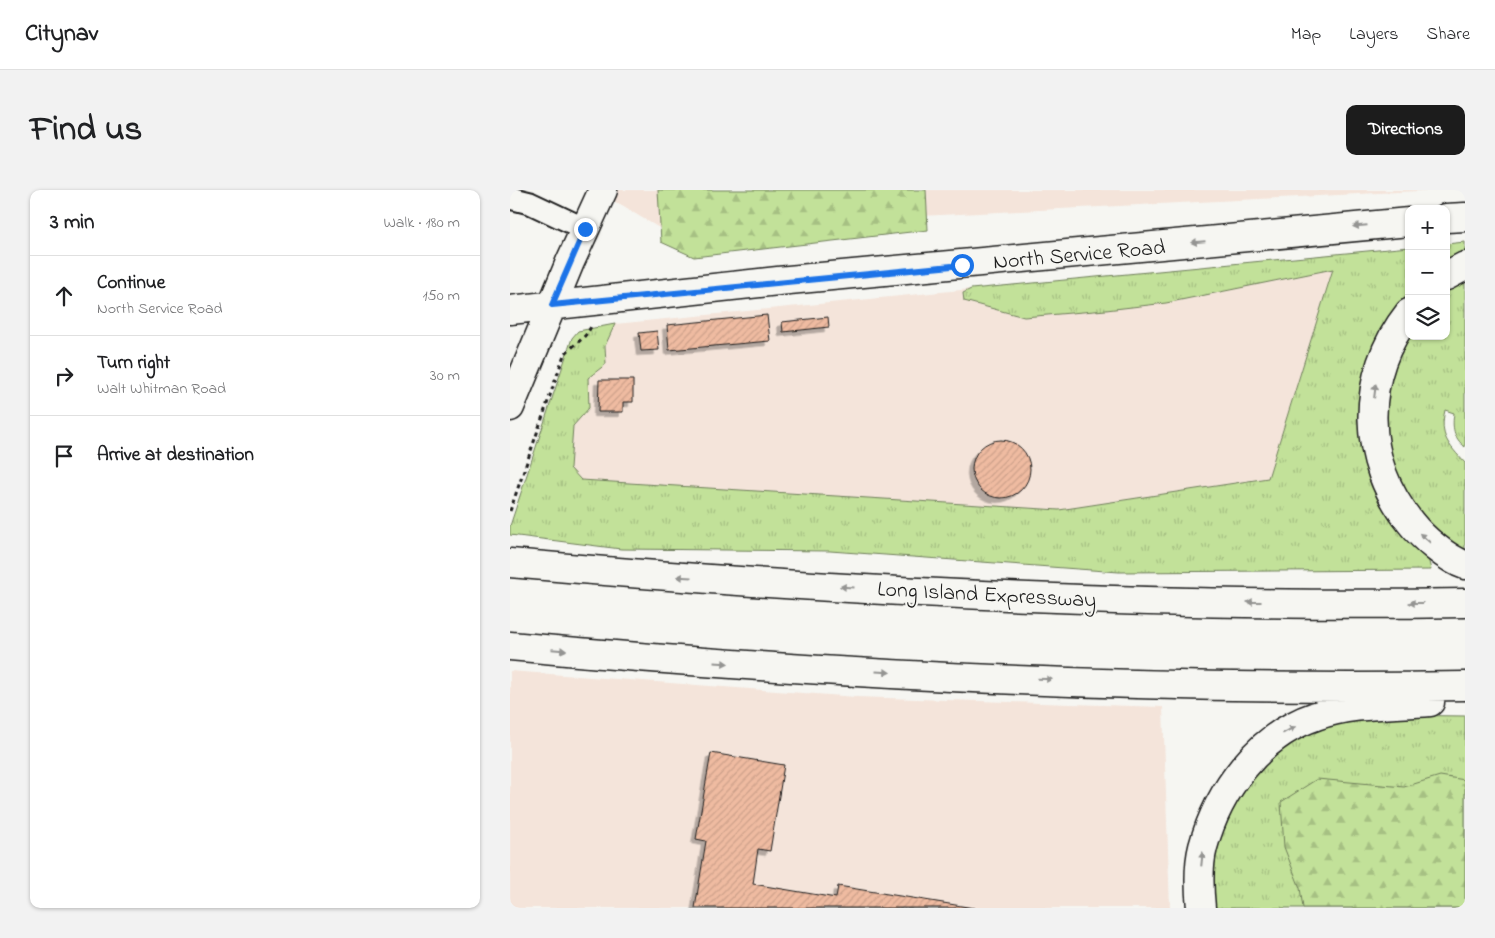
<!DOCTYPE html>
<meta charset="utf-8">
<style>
body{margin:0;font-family:"Indie Flower",sans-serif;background:#f2f2f2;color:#202124}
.controls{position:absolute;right:15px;top:15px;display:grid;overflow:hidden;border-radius:10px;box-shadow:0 1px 4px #0004}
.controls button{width:45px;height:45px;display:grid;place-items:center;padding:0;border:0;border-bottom:1px solid #e0e0e0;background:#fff;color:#202124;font:25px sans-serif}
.stop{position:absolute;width:15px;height:15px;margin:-11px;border:4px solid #1a73e8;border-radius:50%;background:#fff}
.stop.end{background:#1a73e8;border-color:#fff;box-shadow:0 1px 5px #0008}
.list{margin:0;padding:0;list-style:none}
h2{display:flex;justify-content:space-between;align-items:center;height:65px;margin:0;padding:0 20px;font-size:21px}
h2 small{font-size:16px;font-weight:400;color:#757577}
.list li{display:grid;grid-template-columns:32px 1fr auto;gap:15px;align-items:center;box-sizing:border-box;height:80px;padding:0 20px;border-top:1px solid #e0e0e0}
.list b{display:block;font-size:19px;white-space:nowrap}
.list p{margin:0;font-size:16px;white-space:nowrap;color:#757577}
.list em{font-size:16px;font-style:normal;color:#757577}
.icon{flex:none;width:28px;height:28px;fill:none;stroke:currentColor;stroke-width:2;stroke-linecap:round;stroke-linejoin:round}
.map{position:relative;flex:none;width:955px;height:718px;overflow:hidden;border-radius:10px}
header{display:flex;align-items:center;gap:30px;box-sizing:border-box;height:70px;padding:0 25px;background:#fff;border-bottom:1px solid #e0e0e0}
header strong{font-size:24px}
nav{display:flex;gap:28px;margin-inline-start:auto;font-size:18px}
.intro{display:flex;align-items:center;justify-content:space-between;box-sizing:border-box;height:120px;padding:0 30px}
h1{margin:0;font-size:35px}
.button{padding:12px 22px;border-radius:10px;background:#1c1c1c;color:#fff;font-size:18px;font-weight:700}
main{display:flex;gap:30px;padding:0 30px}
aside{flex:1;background:#fff;border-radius:10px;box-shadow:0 1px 4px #0004}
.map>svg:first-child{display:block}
</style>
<header>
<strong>Citynav</strong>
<nav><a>Map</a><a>Layers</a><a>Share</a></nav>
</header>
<div class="intro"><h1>Find us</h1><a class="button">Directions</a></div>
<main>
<aside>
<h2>3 min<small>Walk · 180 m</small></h2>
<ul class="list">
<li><svg class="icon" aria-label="ahead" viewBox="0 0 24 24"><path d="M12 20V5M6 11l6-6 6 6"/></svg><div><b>Continue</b><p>North Service Road</p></div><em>150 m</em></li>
<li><svg class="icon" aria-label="right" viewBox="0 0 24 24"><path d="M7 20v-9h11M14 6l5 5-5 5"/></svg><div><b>Turn right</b><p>Walt Whitman Road</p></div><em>30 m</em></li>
<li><svg class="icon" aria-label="arrive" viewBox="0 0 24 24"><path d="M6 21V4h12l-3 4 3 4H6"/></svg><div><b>Arrive at destination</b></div></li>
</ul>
</aside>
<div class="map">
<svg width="955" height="718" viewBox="0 0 955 718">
<defs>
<pattern id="grass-tufts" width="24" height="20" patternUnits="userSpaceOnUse" patternTransform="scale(1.25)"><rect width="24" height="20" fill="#c2e199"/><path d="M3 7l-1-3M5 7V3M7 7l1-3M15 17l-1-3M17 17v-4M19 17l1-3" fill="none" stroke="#a6c083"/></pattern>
<pattern id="forest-firs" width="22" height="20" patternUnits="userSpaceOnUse" patternTransform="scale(1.25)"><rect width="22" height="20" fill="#c2e199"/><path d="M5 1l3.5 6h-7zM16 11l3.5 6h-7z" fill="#a6c083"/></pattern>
<pattern id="building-hatch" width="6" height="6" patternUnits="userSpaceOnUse" patternTransform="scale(1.25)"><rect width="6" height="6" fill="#efbba1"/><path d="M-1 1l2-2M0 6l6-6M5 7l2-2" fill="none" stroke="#cca08a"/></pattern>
<filter id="shadow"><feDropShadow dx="-4.5" dy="4.5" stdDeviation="0" flood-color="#0004"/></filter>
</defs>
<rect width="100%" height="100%" fill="#f6f6f2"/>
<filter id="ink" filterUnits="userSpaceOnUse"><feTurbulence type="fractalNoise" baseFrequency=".02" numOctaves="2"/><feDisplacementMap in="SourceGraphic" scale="10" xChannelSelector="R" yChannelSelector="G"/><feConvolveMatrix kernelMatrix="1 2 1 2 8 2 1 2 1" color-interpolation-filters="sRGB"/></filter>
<g filter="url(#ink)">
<path fill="#f4e4da" d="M85,0H928L151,39Z
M823,79L758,288L549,320L71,290L60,278L63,236L79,218L78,188L96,174L95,156L105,134L461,99L453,103L454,111L514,127L656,113Z
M0,481L346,507L653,517L660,718H0Z"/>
<path fill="url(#grass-tufts)" stroke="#6f7e5a" d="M955,52V66L936,76V54Z
M899,57V100L864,163L851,218L918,368L921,380L609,382L320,361L111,359L0,345V336L62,148L68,141L105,134L95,156L96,174L78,188L79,218L63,236L60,278L71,290L549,320L758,288L823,79L656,113L596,120L514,127L454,111L453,103L461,99Z
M955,90V257C943,247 942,237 944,223L935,220C929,246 938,254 955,273V364L923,345L892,306L871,247L875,187L899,146H936V103Z
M860,525L955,526V718H697L705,645L744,577L807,535Z"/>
<path fill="url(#forest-firs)" stroke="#6f7e5a" d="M416,0L418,40L184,67L151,52L148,0Z
M930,586L955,590V718H793L790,698L774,657L771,612L807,589L894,597Z"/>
<path fill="url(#building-hatch)" stroke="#1c1c1c" filter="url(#shadow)" d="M257,125L260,151L159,160L157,135Z
M318,127L319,137L273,142L272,132Z
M147,141L149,160L131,161L129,143Z
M89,190H123V212H113V222H88Z
M462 279a29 29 0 1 1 58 0a29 29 0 1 1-58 0Z
M201,563L274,575L260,661L248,659L243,694L326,708L328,696L464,718H185L196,651L186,649Z"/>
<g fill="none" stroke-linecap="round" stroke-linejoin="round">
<defs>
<path id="street" d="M0,8L20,13L75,39"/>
<path id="secondary" d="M936,28L955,27
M0,120L268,91L899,32
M0,217L60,72L93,0"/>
<path id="highway" d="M936,86L955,76
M899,123C849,186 851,272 901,333C913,348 937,369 955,375
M0,373C317,401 637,418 955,413
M0,456C317,485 637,501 955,496
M691,718C689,698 688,676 693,657C708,601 749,545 806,526C841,513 883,515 920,512"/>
</defs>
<use href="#street" stroke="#1c1c1c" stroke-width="25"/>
<use href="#secondary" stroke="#1c1c1c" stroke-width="31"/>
<use href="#highway" stroke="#1c1c1c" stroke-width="31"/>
<path stroke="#1c1c1c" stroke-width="3" stroke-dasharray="4 4" stroke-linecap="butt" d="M0,321L54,165C64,153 76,150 82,134"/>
<use href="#street" stroke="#f6f6f2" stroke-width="21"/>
<use href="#secondary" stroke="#f6f6f2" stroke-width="28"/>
<use href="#highway" stroke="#f6f6f2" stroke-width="28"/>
</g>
<defs><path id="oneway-solid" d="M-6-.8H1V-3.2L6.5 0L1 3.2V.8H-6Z" transform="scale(1.25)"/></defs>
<g fill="#949492">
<use href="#oneway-solid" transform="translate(850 36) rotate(175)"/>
<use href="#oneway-solid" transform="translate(688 52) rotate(175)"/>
<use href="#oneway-solid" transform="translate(865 201) rotate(-83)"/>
<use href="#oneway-solid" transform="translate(915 348) rotate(-139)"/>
<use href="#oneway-solid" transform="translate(174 387) rotate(-177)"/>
<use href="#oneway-solid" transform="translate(337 397) rotate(-177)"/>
<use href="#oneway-solid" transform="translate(744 412) rotate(-180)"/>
<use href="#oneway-solid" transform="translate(906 413) rotate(-180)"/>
<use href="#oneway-solid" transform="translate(49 460) rotate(5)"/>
<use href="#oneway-solid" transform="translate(211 473) rotate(3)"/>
<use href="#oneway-solid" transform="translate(373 482) rotate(3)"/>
<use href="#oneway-solid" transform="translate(535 489) rotate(2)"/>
<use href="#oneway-solid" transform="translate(779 540) rotate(-28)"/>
<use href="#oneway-solid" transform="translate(692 669) rotate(-84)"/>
</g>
</g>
<g fill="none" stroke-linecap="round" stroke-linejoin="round" filter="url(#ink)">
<path stroke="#1a73e8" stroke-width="6" d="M75,39L42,115L452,75"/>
</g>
<g text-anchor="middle" stroke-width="4" stroke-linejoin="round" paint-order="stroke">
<g font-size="22" fill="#1c1c1c" stroke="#f6f6f2">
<text transform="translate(569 63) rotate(-5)" y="8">North Service Road</text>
<text transform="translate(477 403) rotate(3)" y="8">Long Island Expressway</text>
</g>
</g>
</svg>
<div class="controls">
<button>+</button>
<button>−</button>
<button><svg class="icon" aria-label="layers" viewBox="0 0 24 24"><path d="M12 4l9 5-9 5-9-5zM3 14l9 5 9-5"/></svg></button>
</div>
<div class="stop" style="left:452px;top:75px"></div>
<div class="stop end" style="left:75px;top:39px"></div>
</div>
</main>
